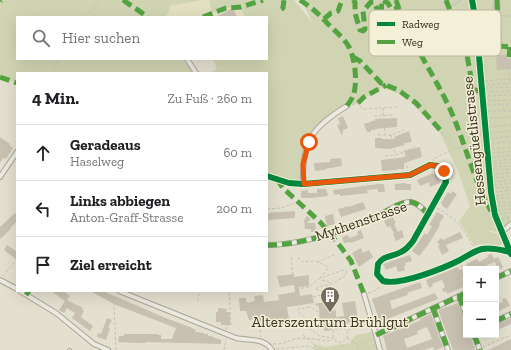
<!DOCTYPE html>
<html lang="de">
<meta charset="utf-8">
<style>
body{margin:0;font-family:"Zilla Slab",serif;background:#f6f6f6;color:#202124}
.controls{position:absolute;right:12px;bottom:12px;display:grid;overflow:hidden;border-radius:0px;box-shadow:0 4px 16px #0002}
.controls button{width:36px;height:36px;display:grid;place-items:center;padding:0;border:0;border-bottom:1px solid #e0e0e0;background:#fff;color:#202124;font:20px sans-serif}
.stop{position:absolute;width:12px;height:12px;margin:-9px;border:3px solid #ea580c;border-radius:50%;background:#fff}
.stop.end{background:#ea580c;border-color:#fff;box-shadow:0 1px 4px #0008}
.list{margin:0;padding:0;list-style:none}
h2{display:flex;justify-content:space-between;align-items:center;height:52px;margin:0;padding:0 16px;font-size:17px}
h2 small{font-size:13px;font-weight:400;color:#757577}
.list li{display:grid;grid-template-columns:26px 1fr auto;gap:12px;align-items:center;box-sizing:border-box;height:56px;padding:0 16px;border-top:1px solid #e0e0e0}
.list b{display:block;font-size:15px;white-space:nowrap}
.list p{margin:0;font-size:13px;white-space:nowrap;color:#757577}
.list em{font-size:13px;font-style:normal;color:#757577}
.icon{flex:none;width:22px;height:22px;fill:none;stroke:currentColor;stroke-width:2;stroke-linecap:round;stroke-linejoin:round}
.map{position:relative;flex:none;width:511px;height:350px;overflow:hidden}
.search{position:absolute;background:#fff;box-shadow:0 4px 16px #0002;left:16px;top:16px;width:252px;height:44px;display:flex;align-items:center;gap:10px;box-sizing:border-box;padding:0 14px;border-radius:0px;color:#757577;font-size:15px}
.panel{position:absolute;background:#fff;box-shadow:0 4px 16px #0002;left:16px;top:72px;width:252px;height:220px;border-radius:0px}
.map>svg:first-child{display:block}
</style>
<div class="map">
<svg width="511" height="350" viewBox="0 0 511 350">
<rect width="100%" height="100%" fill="#e4e0cf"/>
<path fill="#e3e0c1" d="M201,0H209L212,13L226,8L241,7L245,17H165L169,12L170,6Z"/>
<path fill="#d0d4b2" d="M0,0H201L170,6L169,12L165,17H17V59H187L196,73H17V83L0,77Z
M209,0H263L259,2L266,0H294L313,24L302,0H511V224L504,229L501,228L495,215L492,217L497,232L485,230L498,234L502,243L499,246L487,244L474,245L459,221L470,206L458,171L440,133L405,96L382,88L358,103L347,106L338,111L311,136L303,164V184L267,176V73H210L217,69L213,59H267V17H245L241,7L226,8L212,13Z
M372,332L378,350H314L313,344L326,347L350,343L356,335Z"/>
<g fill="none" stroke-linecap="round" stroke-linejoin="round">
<path stroke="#bacac2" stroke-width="1.5" d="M449,8L461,0
M410,26H420L426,23L429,18L444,10"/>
</g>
<path fill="#c8c0b0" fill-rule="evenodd" d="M493,1L501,2L500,25H494L495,20H492Z
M233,8L237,17H216Z
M496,55H507L506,58L511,59V69L497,70Z
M343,116L348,128L343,130L342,136L337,125L340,124L338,118Z
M397,118V127L375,129V130H371V132H367L365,127L364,124L371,122V121H375V119Z
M409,131L412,142L404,143L405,145L390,149L375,148V138H382V139H395L394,137Z
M0,137L10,144L9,145L13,148L6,159L3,158L0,163Z
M420,147L422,157L404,163V169H397V170L382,171L381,160L406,157L404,151Z
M341,158L342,166L325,169V170L315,171L314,163L330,162V159Z
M433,173V175L436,173L440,183L430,187L429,184L430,182L420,186L417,180Z
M406,183V184H411V190H395V184Z
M378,184H384L385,192H378V189L367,190L368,193L340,196V194L334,195L333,190Z
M317,189H326L328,195L327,196L312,198H301V191L308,190V193H317Z
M452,191L457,194L447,209L442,206L443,205L441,203L448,192L451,194Z
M363,202L366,209L341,217L338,209L349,206V207Z
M295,211V218L267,220V213Z
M437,212L444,216L439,224L440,225L428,245L419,256L412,251L425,233L427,235L432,226L429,225Z
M15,213L17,216V221L10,228L11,229L5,234H6L0,239V227Z
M333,214L335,224L327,226L325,216Z
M307,216L311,219L307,223H315L316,232H311V229H305L304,220Z
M392,216L396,223L394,224L398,232L402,230L404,237L396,241L393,234L394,233L390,226L387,227L384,221Z
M361,230L364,238L351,243V242L344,243L342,237L348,235L349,238L358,235L357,232Z
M460,232L463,238L446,245L449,251L442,255L438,246L440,245L437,242L441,238L443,240Z
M7,245L17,252V260L4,250Z
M361,248L363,253L369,250L373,257L359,267L352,253Z
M492,254L494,259L498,257L503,267L498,270L495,262L477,269L476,267L468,269L466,264L477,259L479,262L488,257L487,255Z
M410,255L412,261L405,263L406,265L404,266L405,270L398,272L396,266L386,270L383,264Z
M458,267L459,270L462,269L466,277L462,279L465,286L447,294L446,291L444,292L442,289L445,287L442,280L432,284L433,286L429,288L426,280Z
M294,274V277L309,275V286L299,287L300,296L312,294L314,303L287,307L289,319L284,326L267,328L266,321L258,322L257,319L249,320L246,311H240L239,298H246L247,303L255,301L254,296L263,295L264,302L279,300L278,295L295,292L294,285L280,287L277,276Z
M420,282L422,288L407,293L408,295L390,301L392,309L435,293L438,299L380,322L372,299Z
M51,291H63L70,296L67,300L83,308L82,309L84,311L81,317L93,326L90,331L72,318L75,313L67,308L64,313L59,310L65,301Z
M90,291H103L168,319L190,327L196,330L195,332L204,333V334H208V336H212V337L221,340V344L146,342V343H137L118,342L119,336H124V334H158V335H161V339H172L176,328L116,305Z
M506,298L510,306L496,312V305L503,302L502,299Z
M332,301L333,311L336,310V317L344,316L342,303L355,301L358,320H352L344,327L336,328L333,327L332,330L324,331V328H320L319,307L314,304Z
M458,303L464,317L462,318L466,328V335H470L475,349L472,350H453L438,310Z
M218,308L227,309L226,312H230V325H221V322H216V312H218Z
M431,314L443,347L436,350H434L433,347L424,350H387L383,336L421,320L420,319ZM427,327L432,339L407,348L404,339L418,334L417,331Z
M107,318L112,320L108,327L110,328L106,340L97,337L98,333L101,334Z
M511,318V324L497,330L496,324Z
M511,339V350H488L503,343Z"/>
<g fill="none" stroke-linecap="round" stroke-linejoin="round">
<defs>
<path id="lane" d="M69,350H70"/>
<path id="street" d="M472,0L476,22L491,192L495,215L511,253
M187,59L196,73
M267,176L289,183L303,184L410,175L430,165L438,166L441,168L445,174L446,182L413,241C409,246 406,250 401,252C392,257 384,255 378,264L377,274L383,281C400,286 444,268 460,260C467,256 474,251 482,249C492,247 501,250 510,252
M0,177L17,152
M303,184C302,141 311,128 347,106
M502,232L511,224
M267,245C301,245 337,232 369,221C380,216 399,201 411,202C418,203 423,209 428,214
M496,278L511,271
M0,280L17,289
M20,291L56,313L94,344L108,350
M119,291L236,338C248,341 264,337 272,350
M364,294L376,335L380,350
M459,296L466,314
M433,308L448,350
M496,321L511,314
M376,335L466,293
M474,335L480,350"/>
</defs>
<use href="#lane" stroke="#a9a598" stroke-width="4"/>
<use href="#street" stroke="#a9a598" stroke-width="6"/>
<path stroke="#c5c1b7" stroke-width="1" stroke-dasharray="3 2" stroke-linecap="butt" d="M478,15L511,16
M86,17L99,0
M482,45L499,46
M508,63L510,82
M53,73L59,59
M485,81L509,79
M487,85L511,83
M485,88L511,87
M473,89L475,111L481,136
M491,92L511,91
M488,96L511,95
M488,101L511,100
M352,105L358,103L363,109L397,107
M488,105L503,104
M383,108L385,135
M488,111H511
M504,111L503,104H511
M374,116L393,115
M490,118L511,117
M489,127L511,125
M442,132L455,148
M490,133L511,131
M378,135H391L404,130
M391,135L395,154
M490,139L511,136
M492,144L511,141
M492,149L511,147
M401,152L404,155L408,171
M492,153L511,151
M385,156L395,155L415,147
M492,157L511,155
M494,161L511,159
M433,162V159L456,148L465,147
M470,163L472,162L475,158H480L484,164
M494,164L511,162
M494,167L511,166
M494,168V178
M495,170L511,169
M496,174L511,173
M496,178L511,176
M494,182L511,180
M494,185L511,183
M496,188L511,187
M495,192L511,190
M496,196L511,194
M496,199L511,198
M498,203L511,202
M498,206L511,205
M437,208C457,219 462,227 473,246H476
M267,209L281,208L298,202
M498,210L511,209
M499,214L511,212
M501,218L511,217
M501,220L511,219
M291,257L293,274
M298,257L299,259L303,262L315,261L327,266L328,267L327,270L319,279
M318,262L336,254
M461,265L466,275
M3,276L17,259
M322,280L327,281L330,283
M296,289L310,287L318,279L344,270L346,271V275C345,277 332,283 328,285C324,286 320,285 316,289
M316,289L324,293
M368,293L377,290L380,285
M313,297L325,294
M198,301L199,291
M318,312L311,307L298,309L299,313L306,318L309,328L320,336L333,338
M260,325L261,337
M344,327L348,333L347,338L341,343L336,341L332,334L334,329H340Z
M226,330V325H231L229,291
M348,330L368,324
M303,335L321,350
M347,338L360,346
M273,344C284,344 286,342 295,339C304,337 319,340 328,341L332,339
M483,347L511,335
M276,349L308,346L318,350
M116,350L114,306L119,296
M224,350L226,339
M357,350L372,337"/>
<use href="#lane" stroke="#eceae0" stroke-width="2"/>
<use href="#street" stroke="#eceae0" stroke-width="4"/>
<path stroke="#53a441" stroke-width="5" stroke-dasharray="10 5" stroke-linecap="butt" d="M123,0L148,17
M300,0C312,8 318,13 328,24C335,31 344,38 349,47C355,58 358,84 353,96C352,99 349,103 347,106
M353,0L355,2V13L360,30L363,31L365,29L363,11L371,2H374L377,9L378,16L381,15L382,0L388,3L391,9L399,8
M396,0C408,39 433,72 450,109C465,142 473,179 491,211
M446,0L467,55L473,89L481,92
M497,0L499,46L511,47
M0,1L1,0
M281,9L283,8L284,0
M203,17L226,8L241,7L263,0
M324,19L331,13L338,11L342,0
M510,47L509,58H511
M353,57L360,61L381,83L398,90L416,103L442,132
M0,77L17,83
M358,103L364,97L386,85
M277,179L283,188L321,223L340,246L351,261L364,294
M267,245C301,245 337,232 369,221C380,216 399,201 411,202C418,203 423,209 428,214
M496,278L511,271
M26,295L29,291
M459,296L466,314
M433,308L448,350
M496,321L511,314
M376,335L466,293
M474,335L480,350"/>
<defs>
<path id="cycleway" d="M472,0L476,22L491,192L495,215L511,254
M267,176L289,183L303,184L410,175L430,165L438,166L441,168L445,174L446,182L413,241C409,246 406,250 401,252C392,257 384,255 378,264L377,274L383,281C400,286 444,268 460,260C467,256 474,251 482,249C492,247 501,250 510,252"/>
</defs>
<use href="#cycleway" stroke="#f4efd7" stroke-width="8"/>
<use href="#cycleway" stroke="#00873e" stroke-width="6"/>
</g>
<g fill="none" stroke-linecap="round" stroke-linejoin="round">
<path stroke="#ea580c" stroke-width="5" d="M309,142L303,164L304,184L410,175L430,165L438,166L444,171"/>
</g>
<defs>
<symbol id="building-pin" viewBox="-11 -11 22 30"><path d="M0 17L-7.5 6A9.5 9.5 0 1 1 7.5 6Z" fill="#746d5d" stroke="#f4efd7"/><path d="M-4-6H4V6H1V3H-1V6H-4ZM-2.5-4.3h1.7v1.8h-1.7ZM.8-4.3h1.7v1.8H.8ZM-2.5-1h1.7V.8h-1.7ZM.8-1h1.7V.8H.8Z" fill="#fff"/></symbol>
</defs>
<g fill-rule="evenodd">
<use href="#building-pin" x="319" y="285" width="22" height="30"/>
</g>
<g text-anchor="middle" stroke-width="3" stroke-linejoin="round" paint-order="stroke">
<g font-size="15" fill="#382f20" stroke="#f4efd7">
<text transform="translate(474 141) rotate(-96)" y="5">Hessengüetlistrasse</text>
<text transform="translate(361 221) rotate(-19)" y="5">Mythenstrasse</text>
</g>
<g font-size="15" fill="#382f20" stroke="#f4efd7">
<text x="330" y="327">Alterszentrum Brühlgut</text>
</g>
</g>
<rect x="369" y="10" width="132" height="46" rx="6" fill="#f4efd7" stroke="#bcb5a0" stroke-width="1"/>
<rect x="377" y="22" width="18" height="4" fill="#00873e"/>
<rect x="377" y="40" width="18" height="4" fill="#53a441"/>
<g font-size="11" fill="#382f20">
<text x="402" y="28">Radweg</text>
<text x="402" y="46">Weg</text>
</g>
</svg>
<div class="controls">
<button>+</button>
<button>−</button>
</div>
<div class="stop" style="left:309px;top:142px"></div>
<div class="stop end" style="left:444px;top:171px"></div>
<div class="search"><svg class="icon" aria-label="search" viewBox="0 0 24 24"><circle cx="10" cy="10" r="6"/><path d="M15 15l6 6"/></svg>Hier suchen</div>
<section class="panel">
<h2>4 Min.<small>Zu Fuß · 260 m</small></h2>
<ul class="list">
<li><svg class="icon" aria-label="ahead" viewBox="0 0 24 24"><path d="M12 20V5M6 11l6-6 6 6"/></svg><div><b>Geradeaus</b><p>Haselweg</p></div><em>60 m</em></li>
<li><svg class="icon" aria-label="left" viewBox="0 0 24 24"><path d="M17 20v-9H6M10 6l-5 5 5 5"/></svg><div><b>Links abbiegen</b><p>Anton-Graff-Strasse</p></div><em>200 m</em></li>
<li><svg class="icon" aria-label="arrive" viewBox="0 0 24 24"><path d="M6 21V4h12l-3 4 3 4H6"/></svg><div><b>Ziel erreicht</b></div></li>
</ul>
</section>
</div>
